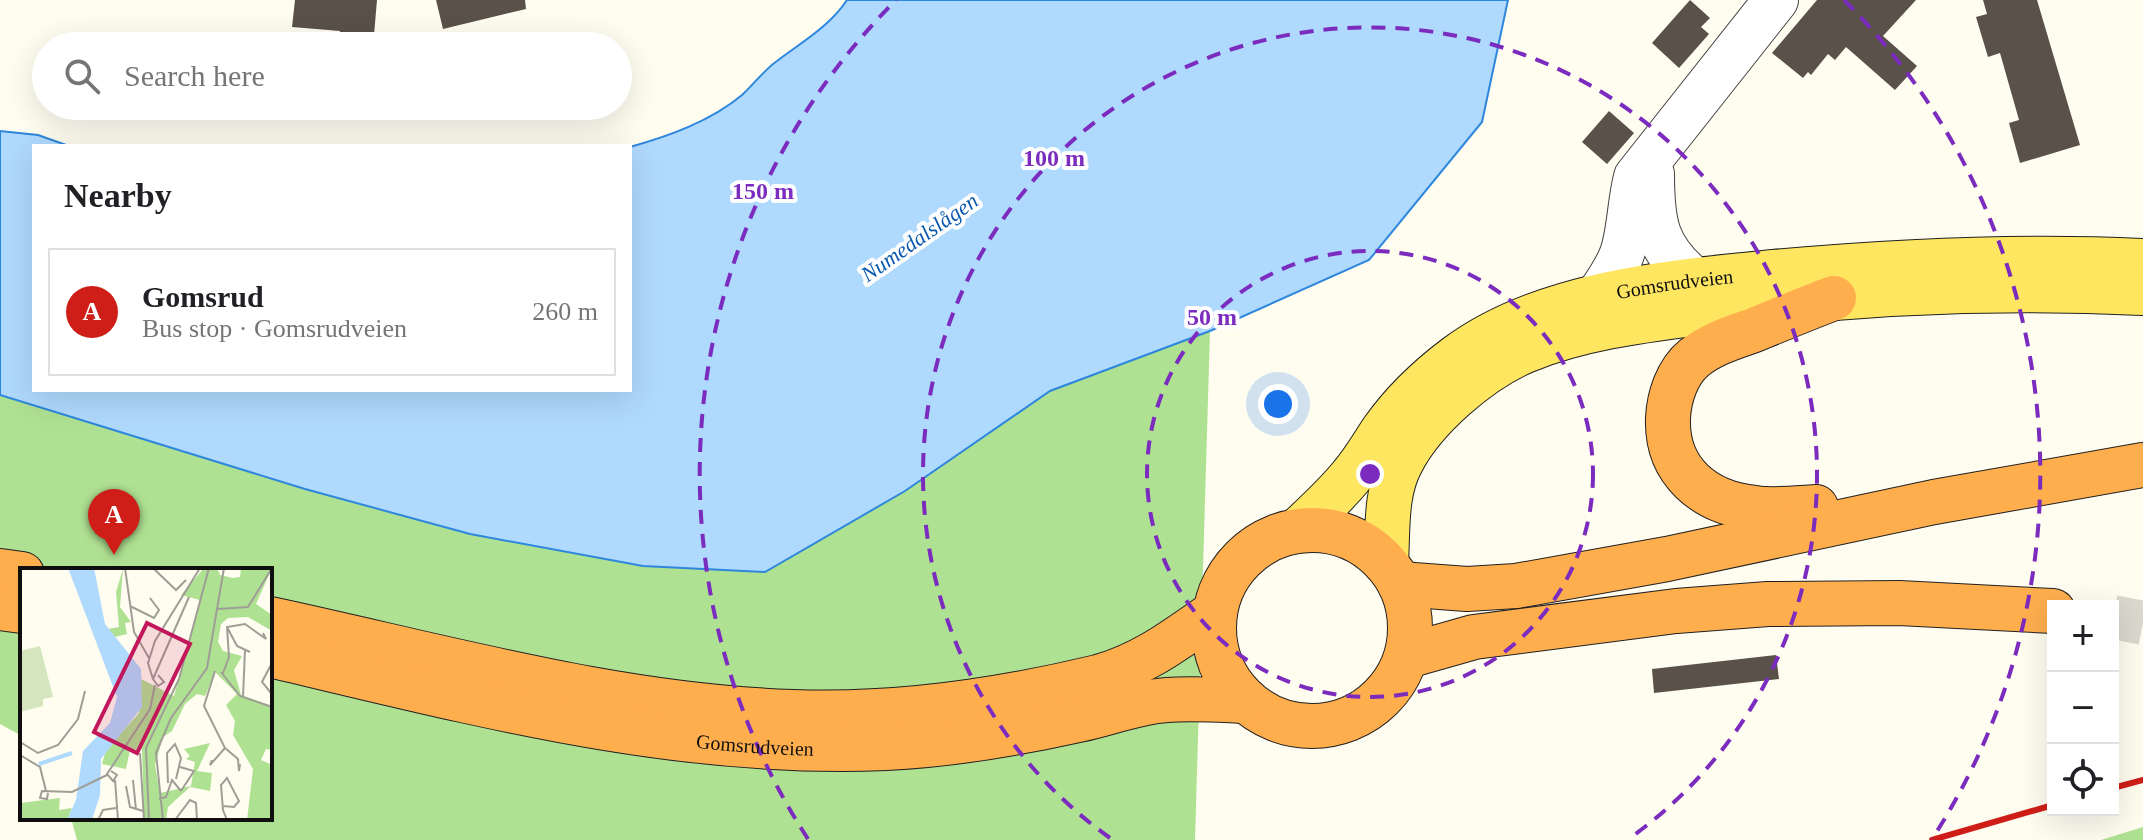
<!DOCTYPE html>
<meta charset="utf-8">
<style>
body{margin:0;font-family:"Times New Roman",serif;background:#f6f6f6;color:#202124}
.controls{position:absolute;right:24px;bottom:24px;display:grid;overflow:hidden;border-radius:0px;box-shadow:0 8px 32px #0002}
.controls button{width:72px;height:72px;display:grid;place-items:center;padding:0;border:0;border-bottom:2px solid #e0e0e0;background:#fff;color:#202124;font:40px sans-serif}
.you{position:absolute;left:1278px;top:404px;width:28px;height:28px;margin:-20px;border:6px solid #fff;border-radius:50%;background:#1a73e8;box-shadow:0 0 0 12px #1a73e833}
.badge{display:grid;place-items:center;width:52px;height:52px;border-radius:50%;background:#cf1e17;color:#fff;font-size:26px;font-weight:700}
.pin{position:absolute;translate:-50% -66px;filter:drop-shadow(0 2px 4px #0008)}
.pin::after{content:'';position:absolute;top:42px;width:28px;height:24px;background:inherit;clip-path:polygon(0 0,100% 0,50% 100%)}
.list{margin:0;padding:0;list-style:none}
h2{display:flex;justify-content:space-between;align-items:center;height:104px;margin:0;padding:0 32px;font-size:34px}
h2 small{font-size:26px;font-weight:400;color:#757577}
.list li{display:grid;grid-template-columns:52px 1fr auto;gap:24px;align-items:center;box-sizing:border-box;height:128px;margin:0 16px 16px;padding:0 16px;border:2px solid #e0e0e0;border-radius:0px}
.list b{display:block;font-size:30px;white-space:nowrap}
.list p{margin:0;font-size:26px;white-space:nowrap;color:#757577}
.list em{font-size:26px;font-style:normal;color:#757577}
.icon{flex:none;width:44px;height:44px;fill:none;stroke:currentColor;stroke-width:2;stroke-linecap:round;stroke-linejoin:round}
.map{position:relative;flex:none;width:2143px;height:840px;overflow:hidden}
.search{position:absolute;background:#fff;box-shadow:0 8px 32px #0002;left:32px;top:32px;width:600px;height:88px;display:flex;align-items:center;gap:20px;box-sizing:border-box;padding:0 28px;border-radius:44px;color:#757577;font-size:30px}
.panel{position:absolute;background:#fff;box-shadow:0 8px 32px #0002;left:32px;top:144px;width:600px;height:248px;border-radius:0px}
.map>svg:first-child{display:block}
</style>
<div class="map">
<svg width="2143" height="840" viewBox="0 0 2143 840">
<rect width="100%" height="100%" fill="#fffdf0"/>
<path fill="#afe192" d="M1210,331L1195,840H77L71,818H270V570H22V736L0,724V395L305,489L470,534L643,566L765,572L904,491L1050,391Z
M2143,827V840H2101Z"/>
<path fill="#afd9fd" stroke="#2e87dc" stroke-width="2" d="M847,0H1508L1482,122L1369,260L1210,331L1050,391L905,491L765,572L643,566L470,534L305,489L0,395V131L38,135L69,146H34V390H630V147C669,136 711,121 742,95C754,84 764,70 777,61C802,42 830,26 847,0Z"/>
<path fill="#59514a" d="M295,0H377L374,35L366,34L365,46H339L340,31L292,27Z
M436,0H525L526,9L443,29Z
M1690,0L1710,18L1701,27L1709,34L1679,68L1652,43Z
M1817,0H1916L1883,36L1917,66L1895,90L1846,47L1835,60L1828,54L1811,75L1808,72L1803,78L1772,53Z
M1983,0H2037L2080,145L2020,163L2009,123L2019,120L2000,53L1988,57L1976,17L1987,14Z
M1609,111L1634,133L1607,164L1582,142Z
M1776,655L1779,679L1654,693L1652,669Z"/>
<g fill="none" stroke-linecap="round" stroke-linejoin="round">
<path stroke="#dbd9ce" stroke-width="44" stroke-dasharray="44 22" stroke-linecap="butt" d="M2113,617L2143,623"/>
<defs>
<path id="minor" d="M1652,174C1652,224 1656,249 1696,281
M1597,297C1607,282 1620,265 1624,247C1630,224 1630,200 1636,177L1776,0"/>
<g id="major">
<path id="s1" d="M1297,531C1316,513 1336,495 1352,475C1364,461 1373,445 1383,430C1403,402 1428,378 1456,357C1541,293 1670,282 1774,272C1896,261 2020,255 2143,261"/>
<path d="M1386,563C1388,530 1385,493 1401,463C1423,419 1480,370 1525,351C1583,327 1647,320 1708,312C1852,292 1998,286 2143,293"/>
</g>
<g id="highway">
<path d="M1816,507C1796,508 1774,511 1755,508C1704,503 1666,471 1668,418C1669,397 1677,372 1694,358C1711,344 1734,337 1754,330C1781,319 1807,308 1834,298"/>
<circle cx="1312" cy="628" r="98"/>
<path d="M0,571L22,574"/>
<path d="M1400,584L1467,589L1516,586L1667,559L1934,502L2143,465"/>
<path d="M0,608L22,611"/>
<path d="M270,619C443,656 614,706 793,712C896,716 998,701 1098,677C1143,665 1178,638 1215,612"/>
<path id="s2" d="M270,655C474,703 675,757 886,748C951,745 1015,734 1078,720C1108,714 1136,702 1167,700C1193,698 1220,700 1246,701"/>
<path d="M1407,656L1474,637L1676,611L1768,604L1899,603L2053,611"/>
</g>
</defs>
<use href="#minor" stroke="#424242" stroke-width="46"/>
<use href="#major" stroke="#202020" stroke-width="46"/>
<use href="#highway" stroke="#202020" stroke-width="46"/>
<use href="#minor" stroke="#fff" stroke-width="44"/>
<use href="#major" stroke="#ffe660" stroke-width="44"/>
<use href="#highway" stroke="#ffae4e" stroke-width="44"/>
<path stroke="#cf1e17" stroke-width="6" d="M2113,788L2143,780
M1932,840L2053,805"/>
</g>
<g fill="none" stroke="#7b2cbf" stroke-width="4" stroke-dasharray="14 10">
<circle cx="1370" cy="474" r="223"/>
<path d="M1110 838A447 447 0 1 1 1630 838"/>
<path d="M808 839A670 670 0 0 1 896 0M1844 0A670 670 0 0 1 1932 839"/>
</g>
<g text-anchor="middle" stroke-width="8" stroke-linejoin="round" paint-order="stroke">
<g font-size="20" fill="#0f0f0f" stroke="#fff">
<text dy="7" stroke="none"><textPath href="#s1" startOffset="470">Gomsrudveien</textPath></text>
<text dy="7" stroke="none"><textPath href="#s2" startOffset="494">Gomsrudveien</textPath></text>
</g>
<g font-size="22" font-style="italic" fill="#0958af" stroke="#fff">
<text transform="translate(919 237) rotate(-35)" y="8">Numedalslågen</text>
</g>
</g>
<g transform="translate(20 568)">
<rect width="252" height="252" fill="#fffdf0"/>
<path d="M184,0H197L200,7L213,10L220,9L221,0H252L236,36L252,47V63L228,49L208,50L201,56L198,74L203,83L222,88L214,102L221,127L252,138V182L246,181L241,192L252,197V252H227L233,201L213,167L215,153L206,137L217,126L195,104L185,128L177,126L165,136L152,163L143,169L135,197L140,225L171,218L175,194L166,191L170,188L164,181L190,175L177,203L192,205L190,223L170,219L148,239L146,252H124L122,181L110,182L106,201L82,196L79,206L86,182L119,145L121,111L154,128L180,32L161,27ZM103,1L100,39L111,54L105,55L107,66L95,69L88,61L99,59L96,24ZM40,230L39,242L52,240L47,252H0V235Z" fill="#afe192"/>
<path d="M20,78L33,129L23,131V138L0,144V83Z" fill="#d5e5be"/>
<path d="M48,0H74L85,56L121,101L122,139L81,191L80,227L72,252H47L56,232L63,183L90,155L97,129Z" fill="#afd9fd"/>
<path fill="none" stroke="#afd9fd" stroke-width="4" d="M19,196L52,185"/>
<path fill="none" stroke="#9f9e96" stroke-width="2" d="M105,0L114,64L129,90M133,0L156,22L166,12M110,38L134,50L139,42L130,30M197,41L228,39L252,0M207,59L217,78L230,84M201,104L220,128L252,139M203,105L209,89L207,59L225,56L246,71L243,65M138,107L144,114L138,118L133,111L169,29M133,111L128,95L135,73L180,0M251,125L242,114L252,95M223,129L225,82M0,174L18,185L38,177L58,151L65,123M205,180L218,191L219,203L220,196M120,185L124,252M0,187L20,199L26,223M192,192L190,197L205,180L184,138L195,103M160,199L174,203L161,223M91,203L97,207L93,213L87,206L130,141L135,117M95,212L98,252M113,212L116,242M148,215L147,185L155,176L161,190L156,211M106,218L110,239L123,243M28,225L27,231L20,230L22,223L52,224L87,207M139,231L146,229L152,212L161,223M203,238L214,239L219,233L207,210L201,217L203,242L207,252M78,252L83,242L96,240M129,252L126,180L159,111L189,0M143,252L136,185L151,150L187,100L204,0M155,252L170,232L176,235L177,252"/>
<path fill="#c2185b" fill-opacity="0.15" stroke="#c2185b" stroke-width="4" d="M127,55L170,76L117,185L74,164Z"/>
<rect width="252" height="252" fill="none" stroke="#0f0f0f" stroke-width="4"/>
</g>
<circle cx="1370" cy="474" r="12" fill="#7b2cbf" stroke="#fff" stroke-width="4"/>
<g font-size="24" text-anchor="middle" font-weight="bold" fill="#7b2cbf" stroke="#fff" stroke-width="8" stroke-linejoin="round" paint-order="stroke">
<text x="1054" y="166">100 m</text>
<text x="763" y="199">150 m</text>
<text x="1212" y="325">50 m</text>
</g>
</svg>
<div class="controls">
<button>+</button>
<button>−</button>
<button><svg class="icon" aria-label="locate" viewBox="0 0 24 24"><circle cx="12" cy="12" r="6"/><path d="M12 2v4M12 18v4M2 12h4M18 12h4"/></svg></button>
</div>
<div class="you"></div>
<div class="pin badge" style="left:114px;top:555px">A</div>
<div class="search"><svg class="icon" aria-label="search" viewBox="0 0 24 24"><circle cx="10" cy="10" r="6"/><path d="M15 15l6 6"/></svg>Search here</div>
<section class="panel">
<h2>Nearby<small></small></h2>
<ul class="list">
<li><span class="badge">A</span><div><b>Gomsrud</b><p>Bus stop · Gomsrudveien</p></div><em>260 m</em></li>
</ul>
</section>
</div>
